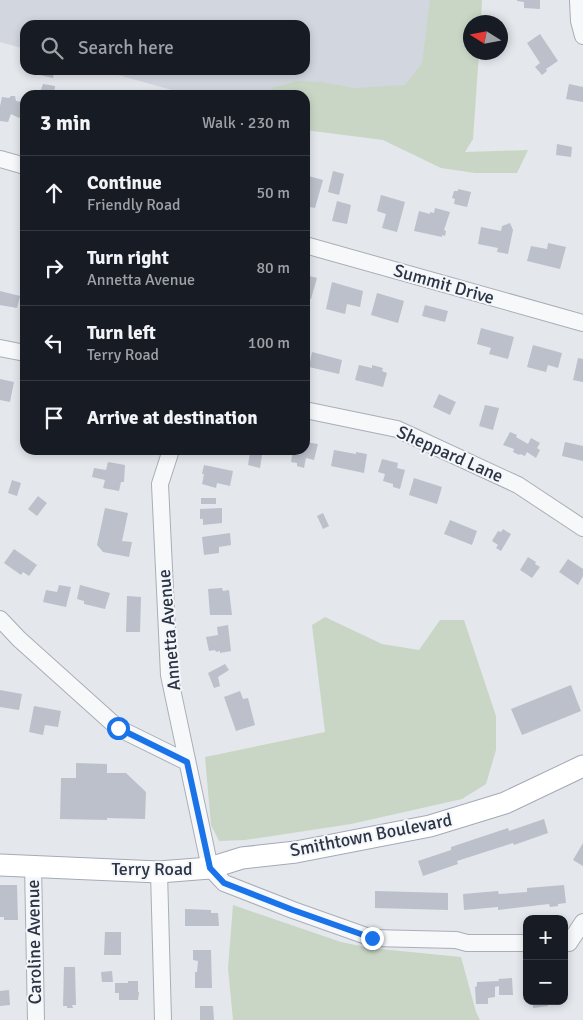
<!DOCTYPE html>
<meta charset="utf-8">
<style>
body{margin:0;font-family:Signika,sans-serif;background:#20242c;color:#f1f3f6}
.controls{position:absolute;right:15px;bottom:15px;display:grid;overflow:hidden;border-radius:10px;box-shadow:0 2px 8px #0003}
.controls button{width:45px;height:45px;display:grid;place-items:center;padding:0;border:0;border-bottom:1px solid #363941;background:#171b24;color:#f1f3f6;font:25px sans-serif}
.compass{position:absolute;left:463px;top:15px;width:45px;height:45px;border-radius:50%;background:#171b24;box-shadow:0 2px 8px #0003;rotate:281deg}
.stop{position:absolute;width:15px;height:15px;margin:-11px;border:4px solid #1a73e8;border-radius:50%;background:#fff}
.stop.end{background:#1a73e8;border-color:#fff;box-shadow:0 1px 5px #0008}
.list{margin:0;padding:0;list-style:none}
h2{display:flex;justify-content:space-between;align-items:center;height:65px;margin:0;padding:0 20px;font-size:21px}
h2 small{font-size:16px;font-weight:400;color:#9ea1a6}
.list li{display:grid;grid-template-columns:32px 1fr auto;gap:15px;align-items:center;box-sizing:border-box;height:75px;padding:0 20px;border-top:1px solid #363941}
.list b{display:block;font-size:19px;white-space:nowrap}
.list p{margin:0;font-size:16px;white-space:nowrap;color:#9ea1a6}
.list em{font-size:16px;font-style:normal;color:#9ea1a6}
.icon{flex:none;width:28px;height:28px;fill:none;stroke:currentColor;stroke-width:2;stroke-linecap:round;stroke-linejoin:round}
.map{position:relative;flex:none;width:583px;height:1020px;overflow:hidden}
.search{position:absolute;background:#171b24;box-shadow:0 2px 8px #0003;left:20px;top:20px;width:290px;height:55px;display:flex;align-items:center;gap:12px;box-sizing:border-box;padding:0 18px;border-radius:15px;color:#9ea1a6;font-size:19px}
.panel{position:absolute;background:#171b24;box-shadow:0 2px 8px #0003;left:20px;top:90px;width:290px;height:365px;border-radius:15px}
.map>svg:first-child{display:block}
</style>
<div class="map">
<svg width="583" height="1020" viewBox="0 0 583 1020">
<rect width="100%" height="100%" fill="#e4e7ec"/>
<path fill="#d2d6de" d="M0,0H471L460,130L305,95H190L100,70H305V25H25V49L0,42Z"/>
<path fill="#c9d6c5" d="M430,0H482L481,22H470V52L479,53L473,139L465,152L528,150L517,173H475L441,168L383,140L305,130V95H271L272,88L297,81L322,82L354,88L405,85L422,63Z
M325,617L382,644L419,650L440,620H464L496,716V750L486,784L462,799L351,824L245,840L219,841L211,825L205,757L325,732L312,625Z
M233,905L341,942L370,948L461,957L476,1012L480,1020H233L228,968Z"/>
<path fill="#bbc0ca" d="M517,0H540V9L524,8V2L517,1Z
M540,34L558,61L546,69L547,71L542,75L535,67L540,63L527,43Z
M41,70H55L53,78L40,75Z
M43,84L55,86L54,95H39Z
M569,84L583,87V102L566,99Z
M11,96H15L16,101L23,102L21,115L19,118L11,114L8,122L0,121V106L2,97L9,98Z
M557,144L572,147L571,157L556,155Z
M333,171L344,174L339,195L328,192Z
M305,175L323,180L315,208L305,206Z
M458,189L471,192L467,207L454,204L455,199L452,198L454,191H458Z
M381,195L405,202L397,232L382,228L386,214L377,211Z
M337,201L351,205L347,224L332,221Z
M435,208L450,212L444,230L446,231L445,236L442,235V237L414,231L419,211L430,214V212L434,213Z
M510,223L513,230L508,254L497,252L498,248L478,244L481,227L501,231L502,226Z
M548,243L566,247L560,269L527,261L531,246L547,249Z
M306,275L317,278L311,299L305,298V277Z
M332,282L363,291L360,307L347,304L345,314L326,309Z
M0,291L20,296L17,308L0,305Z
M377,293L404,301L398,323L371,315Z
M425,305L448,311L445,322L422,316Z
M481,328L514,337L508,359L489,354L491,348L477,344Z
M533,345L562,353L558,368L548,365L546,372L527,367Z
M312,352L342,360L339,374L309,367Z
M578,358L583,359V382L573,380Z
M359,365L372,368V365L383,368L382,371L387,373L383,387L355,380Z
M0,379L14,382L10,402L0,400Z
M439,394L456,402L450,415L433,407Z
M485,405L499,408L493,430L479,426Z
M510,432L517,435L516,437L528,444L531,438L540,443L537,448L540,450L536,458L527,452L525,456L520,454L519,455L513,452L514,449L503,445Z
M305,442L318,444L314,460L306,458L304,468L297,466V463L291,462L293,450H305Z
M565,442L583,446V461L562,456Z
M334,450L356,454V452L367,454L364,473L331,466Z
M250,452L262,455L260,468L248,465Z
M382,459L398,463L397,468L405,470L400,489L393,487V484L383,481L385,474L378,472Z
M108,462L125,465L124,482H121L119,491L103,488L105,480L92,477L94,468L106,470Z
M204,465L233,471L230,486L217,483L216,488L202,484L204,474H202Z
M414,478L442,487L437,504L409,495Z
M12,480L21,483L17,496L8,493Z
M38,496L47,503L37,516L28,509Z
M201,498H216V504H201Z
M105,508L128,513L122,541L132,542L129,557L103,552L97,545Z
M222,508V523L203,525V519H200V509Z
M323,513L329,526L323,529L317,516Z
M450,520L477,531L472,545L444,534Z
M503,529L511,534L501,551L496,548L498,545L492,541L498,531L501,532Z
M230,533L231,545L219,547V553L204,555L202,537Z
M14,549L37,565L29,576L23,572L21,575L4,563Z
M528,557L536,562L535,564L540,567L532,578L520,570Z
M568,559L583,569V576L578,585L559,572Z
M59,585L71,587L66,607L43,602L46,590L57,592Z
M80,585L110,593L105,609L84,604V601L77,599Z
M222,588L223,591L229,590L232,615H210L208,589Z
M127,596L141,597L140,632H126Z
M228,625L231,651L220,653V651L216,652L215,650L209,651L206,637L218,635L217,627Z
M225,664L229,670L218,677L220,686L214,688L208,673Z
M571,685L581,711L522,735L511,709Z
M0,690L22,694L19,710L0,707Z
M240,691L243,699L248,698L255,725L236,731L224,697Z
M34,706L61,711L58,727L45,725L43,735L29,732Z
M76,763L107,764V773H126L146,792L145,819L107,818V820L60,819L61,778H76Z
M544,819L548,833L514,845L513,843L457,861L458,864L423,876L418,861L451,850V847L508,828L509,831Z
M583,843V866L573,860Z
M0,885H17L18,920H4V917H0Z
M564,885L566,903L558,904V906L550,907L549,904L498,910V907L464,910L463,894L498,891L499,894L527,892V888Z
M375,891L448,893V910L375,908Z
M185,909L211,910V913H218L219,926H185Z
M105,932H121V955H104Z
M193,950H211L212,988H195V972H197L198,961L193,960Z
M64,967H75L76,1005H72L73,1008H67V1006H63Z
M112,971L113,982H102L101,972Z
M512,978L513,995H499V986L495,987V997L488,998V1004H476L475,987L477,986V982L499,981L498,979Z
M128,981H138V992H139L138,1000H119V993H115V983H128Z
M9,990L10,1005L0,1006V991Z
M533,1001H548V1006L533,1008Z
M200,1006H213L214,1020H200Z"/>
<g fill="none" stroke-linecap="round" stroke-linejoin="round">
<defs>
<path id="minor" d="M578,0L579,21L583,36
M0,159L25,166
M305,245L583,323
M0,348L25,353
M305,410L397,429L518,485L583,528
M171,450L160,484L169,675L210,868L224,883L293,910L372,938L456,940L467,943H527
M0,619L19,639L118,728L187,762
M33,865L36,1020
M159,872L163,1020
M569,943L583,922"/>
<path id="major" d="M0,865L159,872L210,868L242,858L296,852L430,826L505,803L583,766"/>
</defs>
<use href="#minor" stroke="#a9aeb7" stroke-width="18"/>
<use href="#major" stroke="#a3abb8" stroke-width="23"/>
<use href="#minor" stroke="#f7f8fa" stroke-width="16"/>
<use href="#major" stroke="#fff" stroke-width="21"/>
</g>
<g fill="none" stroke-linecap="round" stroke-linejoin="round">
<path stroke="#1a73e8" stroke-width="6" d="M118,728L187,762L210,868L224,883L293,910L372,938"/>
</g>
<g text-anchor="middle" stroke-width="4" stroke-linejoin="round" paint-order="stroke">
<g font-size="18" fill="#2b3445" stroke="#f4f6f9">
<text transform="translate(444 284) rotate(16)" y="6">Summit Drive</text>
<text transform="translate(450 454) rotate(24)" y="6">Sheppard Lane</text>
<text transform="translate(169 630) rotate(-95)" y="6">Annetta Avenue</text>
<text transform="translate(371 835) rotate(-11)" y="6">Smithtown Boulevard</text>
<text x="152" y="875">Terry Road</text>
<text transform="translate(34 942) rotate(-91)" y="6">Caroline Avenue</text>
</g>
</g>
</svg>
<div class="controls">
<button>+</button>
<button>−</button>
</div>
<svg class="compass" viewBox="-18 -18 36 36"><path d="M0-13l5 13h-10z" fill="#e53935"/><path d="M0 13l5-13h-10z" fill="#9ea1a6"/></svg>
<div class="stop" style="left:118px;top:728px"></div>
<div class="stop end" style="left:372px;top:938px"></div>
<div class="search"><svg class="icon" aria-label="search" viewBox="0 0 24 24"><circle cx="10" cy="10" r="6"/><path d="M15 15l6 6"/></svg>Search here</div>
<section class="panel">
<h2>3 min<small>Walk · 230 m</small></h2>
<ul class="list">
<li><svg class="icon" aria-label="ahead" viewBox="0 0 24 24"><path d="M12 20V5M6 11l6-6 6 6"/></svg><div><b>Continue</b><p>Friendly Road</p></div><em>50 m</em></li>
<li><svg class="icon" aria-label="right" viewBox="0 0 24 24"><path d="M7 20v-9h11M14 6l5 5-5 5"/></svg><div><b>Turn right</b><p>Annetta Avenue</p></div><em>80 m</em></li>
<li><svg class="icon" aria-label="left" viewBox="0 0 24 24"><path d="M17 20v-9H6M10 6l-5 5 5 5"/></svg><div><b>Turn left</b><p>Terry Road</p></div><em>100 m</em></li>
<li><svg class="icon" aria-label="arrive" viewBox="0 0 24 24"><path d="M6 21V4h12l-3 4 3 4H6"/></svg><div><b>Arrive at destination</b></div></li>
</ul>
</section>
</div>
